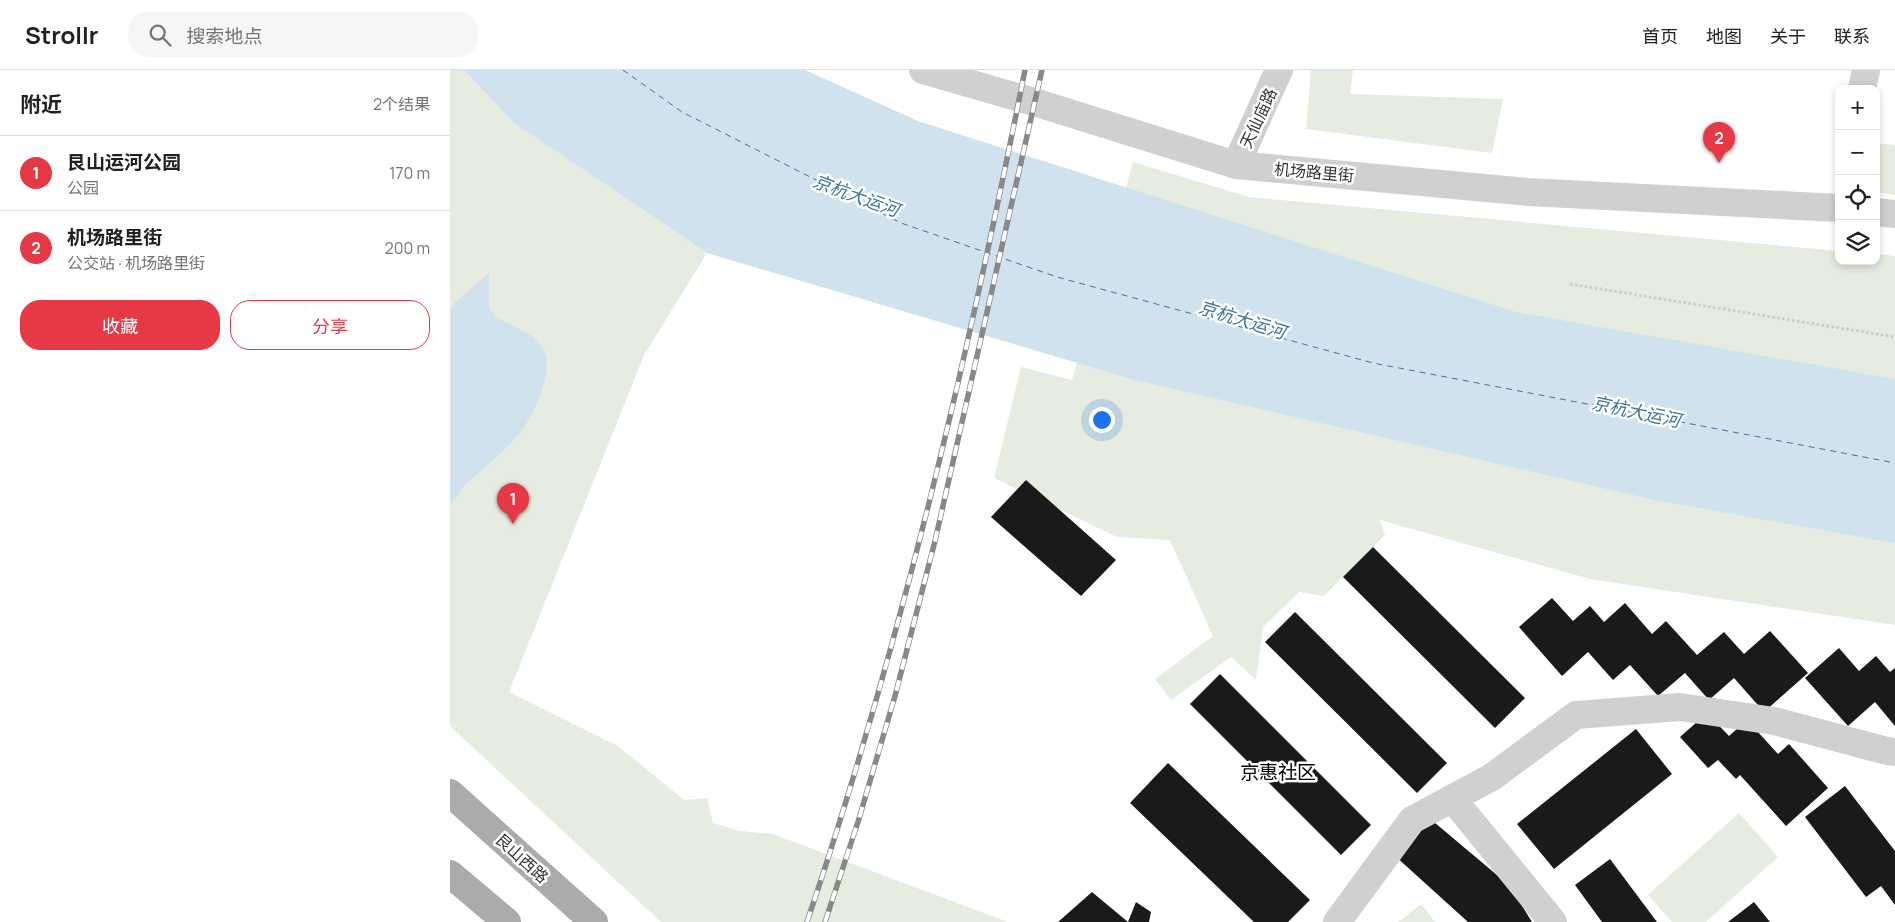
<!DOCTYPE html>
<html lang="zh">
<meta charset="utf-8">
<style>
body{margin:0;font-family:Manrope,"Noto Sans SC",sans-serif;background:#f6f6f6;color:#202124}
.controls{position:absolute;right:15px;top:15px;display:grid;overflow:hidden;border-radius:10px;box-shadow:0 2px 8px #0003}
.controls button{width:45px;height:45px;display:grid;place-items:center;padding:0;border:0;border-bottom:1px solid #e0e0e0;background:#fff;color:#202124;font:25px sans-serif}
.you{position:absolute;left:651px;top:349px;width:18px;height:18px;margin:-12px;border:4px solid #fff;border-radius:50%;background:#1a73e8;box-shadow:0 0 0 8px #1a73e833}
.badge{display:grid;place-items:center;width:32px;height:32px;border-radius:50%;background:#e63946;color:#fff;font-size:16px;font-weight:700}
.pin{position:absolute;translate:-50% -41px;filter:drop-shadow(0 1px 2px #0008)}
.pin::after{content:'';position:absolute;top:26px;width:18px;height:15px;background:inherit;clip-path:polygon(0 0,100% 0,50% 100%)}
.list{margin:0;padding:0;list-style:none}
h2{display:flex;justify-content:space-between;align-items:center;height:65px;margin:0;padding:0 20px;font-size:21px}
h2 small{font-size:16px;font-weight:400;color:#757577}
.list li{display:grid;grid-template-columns:32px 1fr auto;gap:15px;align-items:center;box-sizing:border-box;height:75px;padding:0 20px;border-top:1px solid #e0e0e0}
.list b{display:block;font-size:19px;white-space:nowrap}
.list p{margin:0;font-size:16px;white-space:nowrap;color:#757577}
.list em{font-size:16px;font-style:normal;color:#757577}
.actions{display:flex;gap:10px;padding:15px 20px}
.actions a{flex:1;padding:11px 0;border:1px solid #e63946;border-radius:20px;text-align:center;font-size:18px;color:#e63946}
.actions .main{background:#e63946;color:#fff}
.icon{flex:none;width:28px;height:28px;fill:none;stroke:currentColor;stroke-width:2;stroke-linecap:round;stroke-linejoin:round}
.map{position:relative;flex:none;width:1445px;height:852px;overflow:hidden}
header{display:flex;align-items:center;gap:30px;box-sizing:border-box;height:70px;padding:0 25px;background:#fff;border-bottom:1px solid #e0e0e0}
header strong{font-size:24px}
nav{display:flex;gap:28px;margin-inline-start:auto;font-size:18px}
.search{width:350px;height:45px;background:#f6f6f6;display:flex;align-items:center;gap:12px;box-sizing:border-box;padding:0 18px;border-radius:20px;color:#757577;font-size:19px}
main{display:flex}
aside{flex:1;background:#fff}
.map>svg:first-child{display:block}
</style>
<header>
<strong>Strollr</strong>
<div class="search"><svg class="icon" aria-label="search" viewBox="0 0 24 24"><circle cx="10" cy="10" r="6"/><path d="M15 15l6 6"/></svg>搜索地点</div>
<nav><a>首页</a><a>地图</a><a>关于</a><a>联系</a></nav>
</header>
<main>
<aside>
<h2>附近<small>2个结果</small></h2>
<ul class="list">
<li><span class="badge">1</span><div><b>艮山运河公园</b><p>公园</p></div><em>170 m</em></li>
<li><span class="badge">2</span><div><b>机场路里街</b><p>公交站 · 机场路里街</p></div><em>200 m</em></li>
</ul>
<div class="actions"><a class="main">收藏</a><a>分享</a></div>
</aside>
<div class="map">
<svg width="1445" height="852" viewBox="0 0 1445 852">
<rect width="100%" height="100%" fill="#fff"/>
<path fill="#e6ecdf" d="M0,0H14L64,53L257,183L194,285L59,622L168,676L234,730L257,728L263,753L291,761L323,764L558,852H211L0,656Z
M861,0H903L900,24L1053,29L1042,83L856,59Z
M1426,73L1445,75V125L1426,122Z
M683,92L799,127L1389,181V191H1426V184L1445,186V555L1140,509L930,450L935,465L874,526L849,522L813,557L806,610L781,587L721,630L705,609L763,566L720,470L667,467L544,408L571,297L622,310Z
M1289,743L1328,787L1256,852H1222L1198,825Z
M971,834L985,852H948Z"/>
<path fill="#cfe2ee" d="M14,0H355L468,51L1066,242L1445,309V473L1209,431L685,310L257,183L64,53Z
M39,203V239C42,242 46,247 50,249C65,258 88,264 95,283C103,303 84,345 71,361C56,381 34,397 16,414C10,420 7,430 0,435V237Z"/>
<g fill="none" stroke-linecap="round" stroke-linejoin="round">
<path stroke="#3f7597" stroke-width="1" stroke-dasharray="6 5" stroke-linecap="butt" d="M173,0L232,42L451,153L607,207L923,293L1445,393"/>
</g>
<path fill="#1a1a1a" d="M576,410L666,490L631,526L541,447Z
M923,477L1075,628L1045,658L893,507Z
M1102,528L1123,551L1140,536L1154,552L1175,533L1202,564L1216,551L1247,585L1274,562L1294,584L1320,561L1358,603L1314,642L1284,608L1259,630L1235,603L1208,626L1180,595L1163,610L1138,582L1112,606L1069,557Z
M845,542L997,693L967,723L815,572Z
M1389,578L1409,601L1426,586L1440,602L1445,598V656L1425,632L1398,656L1355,608Z
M770,604L921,755L891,785L740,634Z
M1257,643L1279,666L1297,650L1328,684L1339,674L1378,718L1336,756L1290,705L1286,709L1268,690L1258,698L1230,667Z
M1186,659L1222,704L1104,799L1067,754Z
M718,693L860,830L838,852H804L680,733Z
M1395,716L1445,781V835L1431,816L1416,827L1355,747Z
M978,747L1060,816L1082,852H1018L944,785Z
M1160,789L1207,852H1152L1125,815Z
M642,822L678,852L686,832L701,842L699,852H608Z
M1304,832L1320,852H1278Z"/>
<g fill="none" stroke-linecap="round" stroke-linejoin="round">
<path stroke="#cdcdcd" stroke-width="3" stroke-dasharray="2.5 2.5" stroke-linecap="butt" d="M1120,214L1445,267"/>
<path stroke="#d0d0d0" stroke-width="28" d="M473,0L584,32L786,95L1078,122L1389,138
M1412,19L1416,0
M786,95L829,0
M1426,142L1445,144
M1002,728L1103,852
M887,852L962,750L1042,707L1126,645L1230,637L1324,651L1437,681L1445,682"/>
<path stroke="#ababab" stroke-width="28" d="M0,723L144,852
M0,804L57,852"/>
<defs>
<path id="rail" d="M357,852C451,574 518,287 575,0
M375,852L408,752L445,626L485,471L592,0"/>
</defs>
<use href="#rail" stroke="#888" stroke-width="5.5"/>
<use href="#rail" stroke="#fff" stroke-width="4" stroke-dasharray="11" stroke-linecap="butt"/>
</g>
<g text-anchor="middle" stroke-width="5" stroke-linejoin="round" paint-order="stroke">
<g font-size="16" fill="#333" stroke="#fff">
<text transform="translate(808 48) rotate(-65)" y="6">天仙庙路</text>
<text transform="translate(864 102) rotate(5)" y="6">机场路里街</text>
<text transform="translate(72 788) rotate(42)" y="6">艮山西路</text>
</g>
<g font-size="18" font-style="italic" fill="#3f7597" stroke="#fff">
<text transform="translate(406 126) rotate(20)" y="6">京杭大运河</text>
<text transform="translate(792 250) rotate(17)" y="6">京杭大运河</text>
<text transform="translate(1186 342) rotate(12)" y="6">京杭大运河</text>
</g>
<g font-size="19" fill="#000" stroke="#fff">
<text x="828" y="709">京惠社区</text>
</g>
</g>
</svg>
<div class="controls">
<button>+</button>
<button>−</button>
<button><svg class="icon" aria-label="locate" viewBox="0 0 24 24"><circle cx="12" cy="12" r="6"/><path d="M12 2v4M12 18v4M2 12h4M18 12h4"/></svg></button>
<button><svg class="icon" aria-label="layers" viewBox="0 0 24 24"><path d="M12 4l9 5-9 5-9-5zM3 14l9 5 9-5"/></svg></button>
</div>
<div class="you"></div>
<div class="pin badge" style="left:63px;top:454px">1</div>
<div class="pin badge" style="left:1269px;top:93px">2</div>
</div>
</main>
